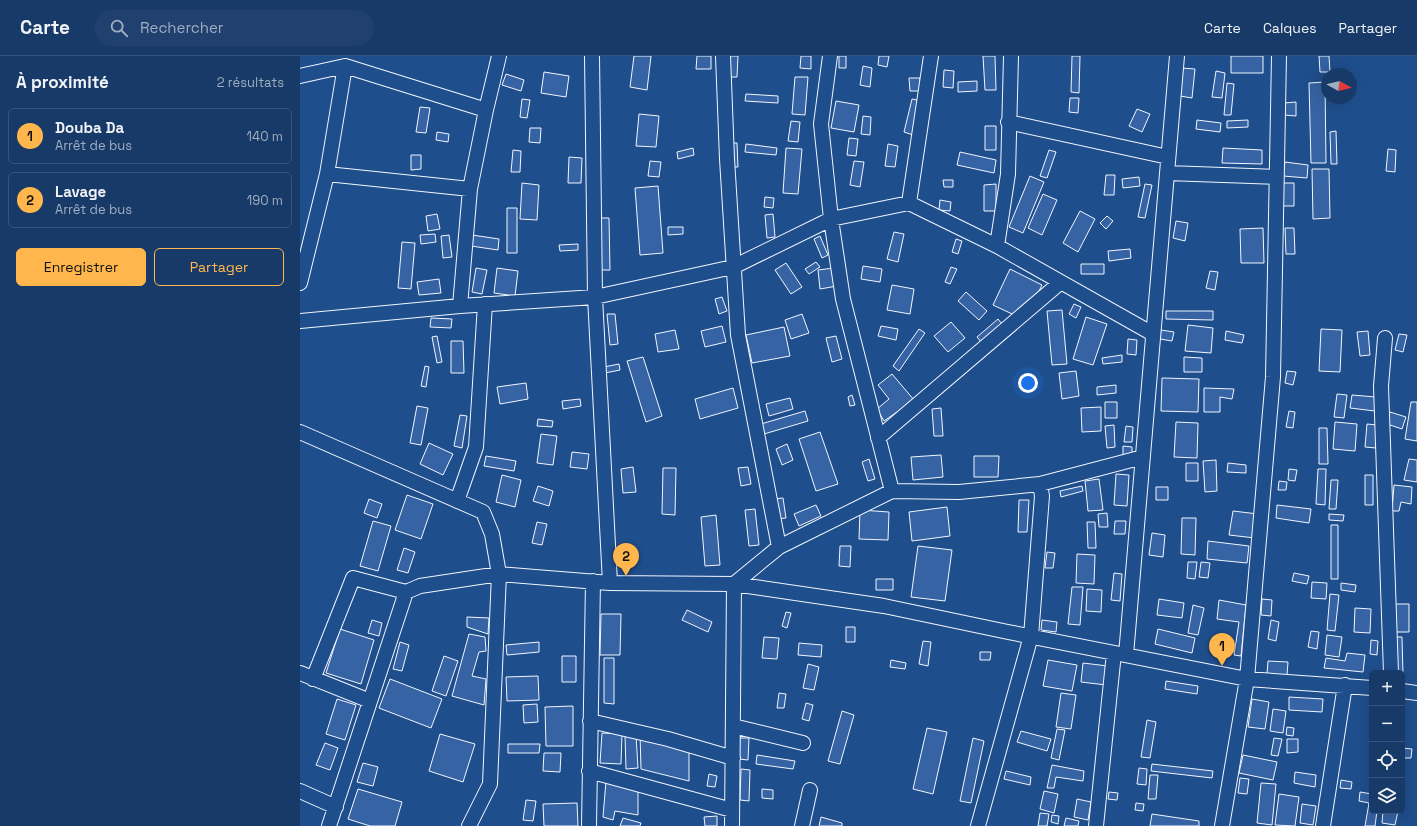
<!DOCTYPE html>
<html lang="fr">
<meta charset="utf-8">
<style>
body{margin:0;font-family:"Space Grotesk",sans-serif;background:#20416f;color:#f1f3f6}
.controls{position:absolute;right:12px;bottom:12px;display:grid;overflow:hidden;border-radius:6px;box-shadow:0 4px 16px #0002}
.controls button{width:36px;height:36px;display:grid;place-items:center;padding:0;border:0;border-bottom:1px solid #36547d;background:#173a69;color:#f1f3f6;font:20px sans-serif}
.compass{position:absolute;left:1021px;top:12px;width:36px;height:36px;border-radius:50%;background:#173a69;box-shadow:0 4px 16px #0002;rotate:98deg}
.you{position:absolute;left:728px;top:327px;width:14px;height:14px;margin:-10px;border:3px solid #fff;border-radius:50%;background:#1a73e8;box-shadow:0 0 0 6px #1a73e833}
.badge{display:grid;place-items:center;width:26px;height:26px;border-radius:50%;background:#ffb74d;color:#111;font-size:13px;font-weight:700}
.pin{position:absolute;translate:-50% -33px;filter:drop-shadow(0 1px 2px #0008)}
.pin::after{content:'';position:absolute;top:21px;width:14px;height:12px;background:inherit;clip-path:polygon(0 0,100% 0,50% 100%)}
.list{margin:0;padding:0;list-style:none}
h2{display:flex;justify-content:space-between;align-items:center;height:52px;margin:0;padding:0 16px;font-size:17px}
h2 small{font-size:13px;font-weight:400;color:#9eadc0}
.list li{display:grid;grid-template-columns:26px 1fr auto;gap:12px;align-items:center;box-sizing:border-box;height:56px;margin:0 8px 8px;padding:0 8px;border:1px solid #36547d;border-radius:6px}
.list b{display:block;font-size:15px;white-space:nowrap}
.list p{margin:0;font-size:13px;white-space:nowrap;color:#9eadc0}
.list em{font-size:13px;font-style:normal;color:#9eadc0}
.actions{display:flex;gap:8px;padding:12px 16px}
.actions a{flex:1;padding:9px 0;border:1px solid #ffb74d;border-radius:6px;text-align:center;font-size:14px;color:#ffb74d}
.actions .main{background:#ffb74d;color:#111}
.icon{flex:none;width:22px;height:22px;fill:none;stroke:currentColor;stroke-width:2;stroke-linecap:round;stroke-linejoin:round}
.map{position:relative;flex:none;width:1117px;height:770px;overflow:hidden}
header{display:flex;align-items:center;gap:24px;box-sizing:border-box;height:56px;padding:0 20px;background:#173a69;border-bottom:1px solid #36547d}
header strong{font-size:19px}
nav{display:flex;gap:22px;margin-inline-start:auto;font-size:14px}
.search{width:280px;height:36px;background:#20416f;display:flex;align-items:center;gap:10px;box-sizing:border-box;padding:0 14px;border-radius:22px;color:#9eadc0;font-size:15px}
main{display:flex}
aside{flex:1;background:#173a69}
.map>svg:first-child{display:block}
</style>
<header>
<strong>Carte</strong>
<div class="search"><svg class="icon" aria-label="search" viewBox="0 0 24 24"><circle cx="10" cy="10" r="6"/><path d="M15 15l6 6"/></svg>Rechercher</div>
<nav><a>Carte</a><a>Calques</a><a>Partager</a></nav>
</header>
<main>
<aside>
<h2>À proximité<small>2 résultats</small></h2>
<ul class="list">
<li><span class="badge">1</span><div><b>Douba Da</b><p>Arrêt de bus</p></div><em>140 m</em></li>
<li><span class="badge">2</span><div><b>Lavage</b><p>Arrêt de bus</p></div><em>190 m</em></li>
</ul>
<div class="actions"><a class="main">Enregistrer</a><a>Partager</a></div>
</aside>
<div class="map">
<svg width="1117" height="770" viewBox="0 0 1117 770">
<rect width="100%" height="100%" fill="#1f4e8c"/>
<path fill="#3563a3" stroke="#f2f6ff" d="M334,0H351L347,34L330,31Z
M397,0H411V13H396Z
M429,0H438L437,21H429Z
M501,0H511V13L500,12Z
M539,0H546V12H539Z
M579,0H589L587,11L578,9Z
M683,0H695L696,34H685Z
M772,0H780L779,37L771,36Z
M931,0H963V17H931Z
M1019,0H1029L1030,16H1020Z
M563,10L572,12L570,31L560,29Z
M882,12L895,13L892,42L880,40Z
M644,14L654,15L653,32L643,31Z
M916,15L925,17L922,42L912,41Z
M244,16L269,20L266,41L241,37Z
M206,18L224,24L221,35L202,29Z
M495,21H508L505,59L492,58Z
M609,22H620L621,35H610Z
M677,25V35L658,36V26Z
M1025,26L1026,107H1011L1009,27Z
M927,27L934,28L931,59H924Z
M446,38L478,40V47L445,45Z
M770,42H779L778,57L769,56Z
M222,43L230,44L227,62L220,61Z
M612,43L622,45L613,79L604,76Z
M536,45L559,49L554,76L531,72Z
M996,46V60L984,59V47Z
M120,51L130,52L126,77L116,76Z
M837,53L850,58L842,76L829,70Z
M339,58L359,60L356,91L336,90Z
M563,60L571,61L570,79L561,78Z
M897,64L921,67L920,76L896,73Z
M948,64V71L927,72V65Z
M491,65L500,66L498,86L488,85Z
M685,70H696V94H685Z
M230,72H241L240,87L229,86Z
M1036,75L1037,108H1031L1030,76Z
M137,76L149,78L148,86L136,84Z
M549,82L558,83L556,100L547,99Z
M430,87H437L438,111H431Z
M446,88L477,92L476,99L445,96Z
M588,88L598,90L595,111L585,110Z
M393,92L394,99L378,103L377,96Z
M486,92L502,93L498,138L483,137Z
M923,92L962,94V108L922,107Z
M1088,93L1096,94L1095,116L1086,115Z
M213,94L221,95L220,116H211Z
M749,94L756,96L747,122L740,120Z
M660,96L696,104L694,117L657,109Z
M111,99H121V113L111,114Z
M269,101L282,102L281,127H268Z
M350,105L361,106L359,121L348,120Z
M554,105L564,106L560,131L550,129Z
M985,106L1008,109L1007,122L983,120Z
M1012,113H1029L1030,162L1013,163Z
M806,119H815L814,139H804Z
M730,120L744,126L723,177L709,171Z
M839,121L840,130L823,132L822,123Z
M643,124H653V131H644Z
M222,127L239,129L237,164L220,163Z
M982,127H994V150H981Z
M696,128V155H684V129Z
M845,128L852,129L845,162L838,161Z
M358,130L363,197L340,199L335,132Z
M743,138L757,144L742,179L728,172Z
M465,141L474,142L473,152L464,151Z
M640,144L651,146L650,155L639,154Z
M207,152H217V197H207Z
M780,155L795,163L778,196L763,187Z
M137,158L140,173L128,175L126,160Z
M473,158L475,181L467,182L465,159Z
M807,160L813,165L806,173L800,167Z
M301,162H309L310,214H301Z
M876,165L888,167L885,185L873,182Z
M368,171H383V178L368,179Z
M963,172L964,207H941L940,173Z
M985,172H994L995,198H986Z
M594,176L604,178L598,206L587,203Z
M135,178L136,186L121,188L120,179Z
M149,179L152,201L143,202L141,180Z
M172,179L199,183L198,194L171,190Z
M520,180L528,199L522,202L514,183Z
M656,183L662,185L658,198L652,196Z
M102,186L115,187L111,233L98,232Z
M278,188V194L260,195L259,189Z
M830,193L831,202L809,205L808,195Z
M516,206L520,211L509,218L505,213Z
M486,207L502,231L491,238L475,214Z
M781,208H804V218H781Z
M563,210L582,213L580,226L561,223Z
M651,211L657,213L650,228L645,226Z
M176,212L187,214L182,238L172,236Z
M197,212L218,215L215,240L194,237Z
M534,212L537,230L520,233L518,214Z
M710,213L742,229L725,264L693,249Z
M910,215L918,216L915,234L906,232Z
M139,223L141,237L119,239L117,226Z
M592,229L614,233L610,258L587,254Z
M666,236L687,255L679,264L658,245Z
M422,241L427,255L419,258L415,243Z
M774,248L781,251L776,262L769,258Z
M762,254L767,308L752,309L747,255Z
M866,255H913V264L866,263Z
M307,258H315L318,288L310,289Z
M502,258L509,277L491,283L485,264Z
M786,261L807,268L793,309L773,303Z
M131,262L152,263L151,272L130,271Z
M698,263L702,268L682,287L677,281Z
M651,266L665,282L648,296L634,280Z
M888,269L913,272L911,297L885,295Z
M422,270L426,286L405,291L401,275Z
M581,270L598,273L596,284L578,280Z
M484,271L490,300L452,307L446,279Z
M619,273L625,277L599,315L593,310Z
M1021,273L1042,274L1040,316L1019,315Z
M375,274L379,293L358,296L355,278Z
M861,274L874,276L872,285L860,283Z
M926,275L944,279L942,287L925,284Z
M1068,275L1070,299L1060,300L1057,276Z
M1099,278L1107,279L1103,296L1095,294Z
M137,280L142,306L137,307L132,281Z
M536,280L542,303L532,306L526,282Z
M828,283L837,284L836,299L827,298Z
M151,285H163L164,317H151Z
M822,299V306L803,308L802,302Z
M343,301L362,360L346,366L327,305Z
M884,301L902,302V316H884Z
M319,308L320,314L305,317L304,311Z
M125,310L129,311L126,331L121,330Z
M776,315L779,340L762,343L759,317Z
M987,315L996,316L993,329L985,327Z
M592,318L614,344L584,365L577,353L589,343L578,329Z
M862,322L899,323L898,356L861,355Z
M226,327L228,343L200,348L197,331Z
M816,329V337L797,339V331Z
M433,332L438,352L400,363L395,343Z
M904,332L934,333L932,343L920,341V356H904Z
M1037,338L1047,339L1044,362L1034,361Z
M552,339L555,349L550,350L548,341Z
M1052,339L1076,341L1075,355L1050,352Z
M490,342L493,353L469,360L466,348Z
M280,343L281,350L263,353L262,345Z
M805,346H817V362H805Z
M1111,346H1117V385L1105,383Z
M117,350L128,352L121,389L110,387Z
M801,351V375L782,376L781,352Z
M641,352L643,380H634L632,353Z
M505,355L508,365L464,378L461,368Z
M989,355L995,356L993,372L986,371Z
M1090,356L1106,361L1102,373L1087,368Z
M160,359L167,360L162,392L154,390Z
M238,363L253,365L252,371L237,370Z
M876,366L898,367L897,402L874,401Z
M1035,366L1057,368L1055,395L1033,393Z
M1067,368L1077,369L1076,392L1065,391Z
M814,369L815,391L807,392L805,370Z
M826,370L833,371L832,386H824Z
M1019,372H1027L1028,408H1019Z
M520,376L538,428L516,435L499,383Z
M241,378L257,380L253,409L237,407Z
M129,387L153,398L143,419L120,408Z
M487,388L493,404L482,409L476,393Z
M823,390L832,391V399H823Z
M272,396L289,398L287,413L270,411Z
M641,399L643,421L613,424L611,401Z
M186,400L216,405L214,415L184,410Z
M674,400H699L698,421H674Z
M569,403L575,423L568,425L562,406Z
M1109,403L1117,404V426L1104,424Z
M916,404L917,435L905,436L903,405Z
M886,407H898V425H886Z
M928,407L946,409V417L927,416Z
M333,411L336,436L323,437L321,413Z
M448,411L451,428L441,430L438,412Z
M363,412H376L375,459L362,458Z
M989,413L997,414L995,425L988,424Z
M1018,413H1026L1025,449L1016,448Z
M816,418L829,419L827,450L814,449Z
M202,419L221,424L215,451L196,446Z
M1065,419H1073V449H1065Z
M799,423L803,454L788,455L785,425Z
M1031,424H1038L1036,453H1029Z
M979,425L987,426L986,434H978Z
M1094,429L1112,431L1111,448L1101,446L1099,455H1092Z
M238,430L253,435L249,450L233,445Z
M782,430L783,435L761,441L760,435Z
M856,431H868V444H856Z
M107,439L133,448L121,483L95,474Z
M483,442L486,462L476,463L473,443Z
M69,443L82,448L77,462L64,457Z
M719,444H729L727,476H718Z
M516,449L521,460L499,470L494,458Z
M977,449L1011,453L1009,467L976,462Z
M647,451L650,480L612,485L609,456Z
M455,453L459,489L449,490L445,454Z
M560,454L589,456L588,484L559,483Z
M933,455L958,458L955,482L929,479Z
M807,457L808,471H799L798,458Z
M1029,458L1044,459L1043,465L1029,464Z
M416,459L420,509L405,510L401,461Z
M882,462H896L895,499L881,498Z
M73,465L91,470L78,515L60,510Z
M815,465H826L825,478H814Z
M237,466L247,468L242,489L232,487Z
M787,466H795L796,492H788Z
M1031,469H1038V523H1031Z
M852,477L865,479L863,501L849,499Z
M908,485L949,490L947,507L907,503Z
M540,490H551L550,511L539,510Z
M618,490L652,494L645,545L611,541Z
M104,492L115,496L108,517L97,514Z
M747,496L755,497L753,512H745Z
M777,498L795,499L794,528L776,527Z
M888,506H897L895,523L887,522Z
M901,506L910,507L908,522L899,521Z
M814,517L822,518L820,545L811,544Z
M994,517L1009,520L1007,528L992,525Z
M576,523H593V534H576Z
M1012,526L1027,527L1026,543L1011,542Z
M1041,527L1056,529L1055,536L1041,534Z
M772,531H783L780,569L768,568Z
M787,533L802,534L801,556L786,555Z
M1030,538L1039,539L1035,575L1027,574Z
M859,543L884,547L882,562L857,559Z
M962,543L972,544L971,560L961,559Z
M919,544L946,549L941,600L934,599L939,566L917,563Z
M1093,548H1109V576H1094Z
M893,549L904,552L898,579L888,577Z
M1055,552L1071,553L1070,577L1054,576Z
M387,554L412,566L408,576L382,564Z
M486,556L491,557L487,572L482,570Z
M301,558H321L320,599H300Z
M167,561L189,562L188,578L167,571Z
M72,564L82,567L79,580L68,577Z
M742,564L757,566L756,576L741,574Z
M971,564L979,566L976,585L968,583Z
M546,571H555V586H546Z
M40,573L74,584L61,628L26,617Z
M858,573L895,582L892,597L855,588Z
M1011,575L1019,576L1017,593L1008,591Z
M169,578L185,581L186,595L179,596L172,620L186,623L184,649L152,640Z
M1027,579L1042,581L1039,601L1025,599Z
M464,581L479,582L477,603L462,602Z
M1093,581H1102L1103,619L1102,617H1094Z
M1071,584L1078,585L1077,599L1070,598Z
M623,585L631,586L628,610L619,608Z
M100,586L109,589L102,615L93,613Z
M239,586V596L207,599L206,589Z
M499,587L522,589L521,601L498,599Z
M680,596H691L690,604H680Z
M1047,597L1065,599L1063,616L1024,612L1026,602L1045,605Z
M144,600L158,605L146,640L132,635Z
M262,600H276V626H262Z
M304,602H314V648L304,647Z
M591,604L606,607L605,613L590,611Z
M748,604L777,609L772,635L743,630Z
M968,605L988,606L987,619L967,618Z
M783,607L808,610L806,629L781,626Z
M508,608L519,611L514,634L503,632Z
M238,620L239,644L207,645L206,621Z
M90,623L142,643L131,672L79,652Z
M866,625L898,630L897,638L865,633Z
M479,637L486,638L484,652H477Z
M761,637L776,639L771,673L756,671Z
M989,641L1023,643L1022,656L989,654Z
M37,643L56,649L45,684L26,678Z
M952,643L969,646L965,673L948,671Z
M506,647L513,649L509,665L502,663Z
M237,648L238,666L224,667L223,649Z
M273,650V690H246L245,651Z
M973,653L986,655L983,677L970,675Z
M542,655L554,659L540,708L528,705Z
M847,664L856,666L850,702L841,701Z
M987,671L994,672L993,680L986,679Z
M627,672L647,676L633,738L613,733Z
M757,673L765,674L759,704L751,702Z
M721,675L751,683L747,695L717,686Z
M302,677L322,678L321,708L300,707Z
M140,678L175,688L163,726L129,715Z
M336,678L338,712L326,713L325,679Z
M340,678L389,696V725L341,713Z
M440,682H449L448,704L439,703Z
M673,682L684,685L671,747L660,745Z
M974,682L982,683L978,700L971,699Z
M987,683H998V696L987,697Z
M25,687L38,692L30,714L16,709Z
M208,688H240L239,697H208Z
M1102,692L1112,693L1111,702H1102Z
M244,697H261L260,716L243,715Z
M457,699L495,705L493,713L456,708Z
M943,699L977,706L973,724L939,717Z
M63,707L78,711L73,730L57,726Z
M852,708L913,715L912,722L851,715Z
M752,709L784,715L783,725L756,721L754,732H747Z
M839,712L847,713L846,729L837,728Z
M441,713L450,714L449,745L440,744Z
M706,715L731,721L730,729L704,723Z
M995,716L1016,719L1015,731L994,727Z
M409,718L417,720L415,731L407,730Z
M850,719H858L856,743H848Z
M940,722L949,723L947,738L938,737Z
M1041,724L1052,726L1051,733L1040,732Z
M306,725L338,731V759L315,755L313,764L303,761Z
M961,727L976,728L972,769L957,767Z
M58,733L102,746L95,770H70L48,763Z
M462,733L473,734V743L462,742Z
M744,735L758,738L754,757L740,753Z
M809,736L818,737L817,744L808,743Z
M1060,736L1072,738V755H1077L1075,770H1065L1069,747L1059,745Z
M979,738L999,741L995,770L975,769Z
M777,743L791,746L788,764L774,761Z
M226,744L236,745L233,765L223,764Z
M277,747L278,770H244L243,748Z
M836,747L844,748L843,755L835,754Z
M1002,748L1016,750L1013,769L1000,767Z
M1083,755H1098L1095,769L1082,767Z
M740,757L749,758L747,770H738Z
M852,758L899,765V770H850Z
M752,759L759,760L758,768L751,766Z
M417,760V770H405L404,761Z
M521,761L542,767V770H519Z
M323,762L341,767L340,770H320Z
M766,762L779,765L778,770H764Z"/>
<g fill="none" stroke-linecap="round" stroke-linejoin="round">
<defs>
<path id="street" d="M292,0L295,241L310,527
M423,0L427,103L438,279L479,491
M530,0L521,68L531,163L543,243L592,435
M0,20L45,10L186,54
M708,66L868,101
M867,117L976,121
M27,118L170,133
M609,147L631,0
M697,190L708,118L711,0
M0,227L27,118L45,10
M160,250L170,133L186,54L199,0
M0,265L160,250L295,241L433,211L531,163L609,147L697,190L853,278
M1085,282L1081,330L1091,617
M0,376L183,456L192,478L199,518L190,728L169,770
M578,382L761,226
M157,445L176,391L185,248
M826,599L877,0
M0,617L70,645
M13,623L53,522L106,536L120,530L199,518L310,527L434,528L584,550L708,576L947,623L1072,632
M1102,635L1117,637
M290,665L368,683L433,702
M433,670L503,687
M289,715L432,754
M0,735L36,751
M29,770L106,536
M289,770L293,525
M432,770L434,528L479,491L592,435L659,436L740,428L843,401
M502,770L510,734
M678,770L731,580L742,440L740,428
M796,770L814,597
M922,770L947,623L973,321L979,0
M1023,770L1045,629"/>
</defs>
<use href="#street" stroke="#f2f6ff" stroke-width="16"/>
<use href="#street" stroke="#1f4e8c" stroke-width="14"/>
</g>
</svg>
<div class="controls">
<button>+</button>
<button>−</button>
<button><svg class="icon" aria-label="locate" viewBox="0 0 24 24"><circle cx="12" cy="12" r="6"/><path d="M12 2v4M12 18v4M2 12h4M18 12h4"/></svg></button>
<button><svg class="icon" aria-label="layers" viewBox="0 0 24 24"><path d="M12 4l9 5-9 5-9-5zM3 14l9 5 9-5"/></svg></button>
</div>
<svg class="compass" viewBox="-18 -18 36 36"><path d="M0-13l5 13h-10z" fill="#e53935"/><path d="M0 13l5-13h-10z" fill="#9eadc0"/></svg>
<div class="you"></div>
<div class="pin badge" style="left:922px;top:610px">1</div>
<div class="pin badge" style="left:326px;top:520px">2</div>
</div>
</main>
